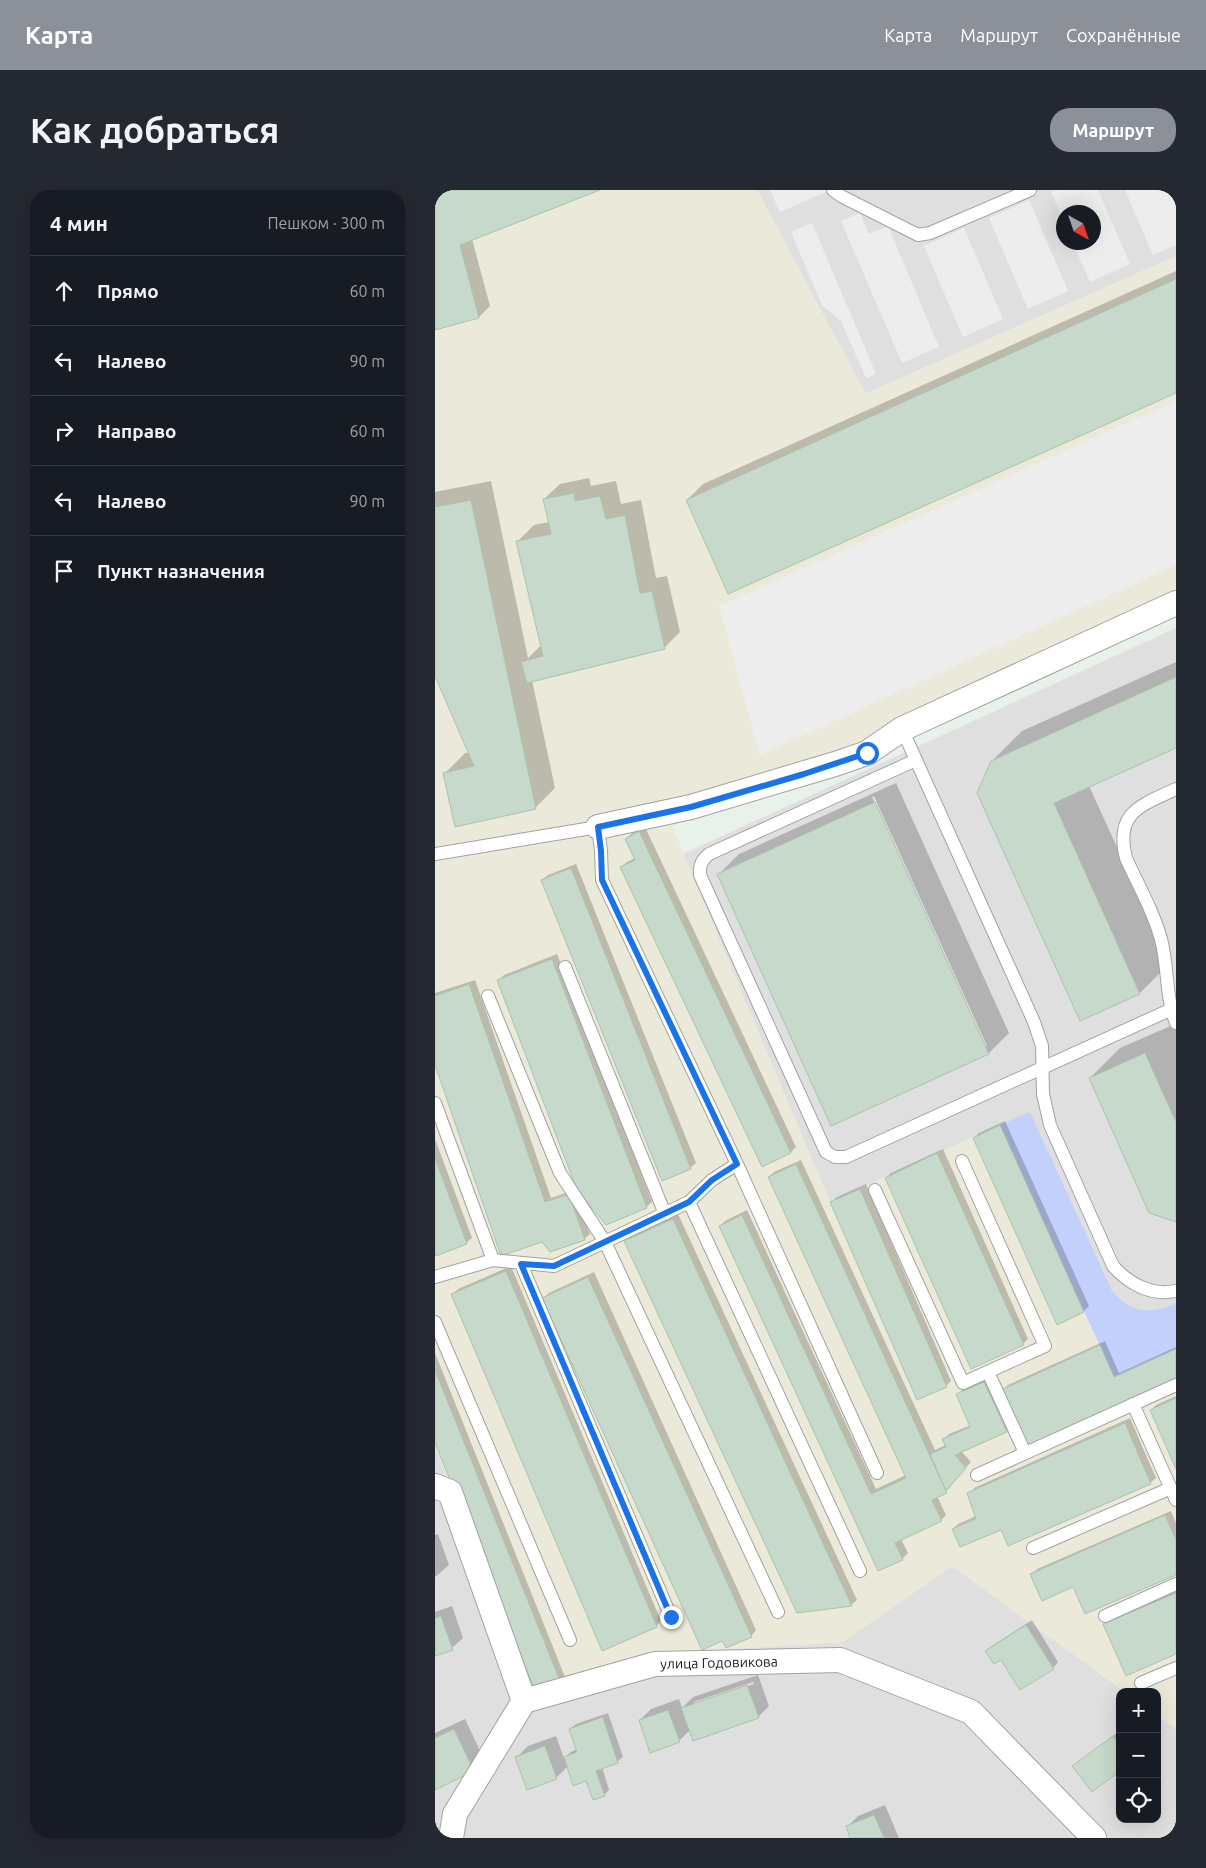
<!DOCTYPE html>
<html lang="ru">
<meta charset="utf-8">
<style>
body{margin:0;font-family:Ubuntu,sans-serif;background:#242831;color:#f1f3f6}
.controls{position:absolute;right:15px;bottom:15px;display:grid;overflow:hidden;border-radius:10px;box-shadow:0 5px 20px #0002}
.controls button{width:45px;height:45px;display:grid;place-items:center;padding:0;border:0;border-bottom:1px solid #363941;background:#171b24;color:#f1f3f6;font:25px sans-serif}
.compass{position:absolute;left:621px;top:15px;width:45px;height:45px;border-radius:50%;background:#171b24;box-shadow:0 5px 20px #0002;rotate:140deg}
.stop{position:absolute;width:15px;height:15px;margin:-11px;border:4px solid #1a73e8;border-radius:50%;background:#fff}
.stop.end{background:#1a73e8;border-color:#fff;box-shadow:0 1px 5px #0008}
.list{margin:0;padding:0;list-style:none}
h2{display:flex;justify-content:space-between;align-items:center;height:65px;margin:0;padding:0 20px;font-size:21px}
h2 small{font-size:16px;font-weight:400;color:#9ea1a6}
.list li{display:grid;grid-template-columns:32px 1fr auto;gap:15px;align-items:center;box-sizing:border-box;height:70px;padding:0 20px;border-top:1px solid #363941}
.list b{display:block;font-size:19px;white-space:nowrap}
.list em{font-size:16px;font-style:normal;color:#9ea1a6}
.icon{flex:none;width:28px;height:28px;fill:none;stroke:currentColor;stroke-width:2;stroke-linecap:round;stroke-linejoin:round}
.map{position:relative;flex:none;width:741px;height:1648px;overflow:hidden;border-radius:20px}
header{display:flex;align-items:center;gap:30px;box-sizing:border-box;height:70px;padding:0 25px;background:#8c9099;color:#fff}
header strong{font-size:24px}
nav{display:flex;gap:28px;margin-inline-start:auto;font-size:18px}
.intro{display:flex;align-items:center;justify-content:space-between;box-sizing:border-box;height:120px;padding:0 30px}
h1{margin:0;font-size:35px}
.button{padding:12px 22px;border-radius:20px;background:#8c9099;color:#fff;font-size:18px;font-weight:700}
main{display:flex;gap:30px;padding:0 30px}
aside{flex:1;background:#171b24;border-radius:20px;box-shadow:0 5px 20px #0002}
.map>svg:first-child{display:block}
</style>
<header>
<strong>Карта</strong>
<nav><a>Карта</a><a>Маршрут</a><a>Сохранённые</a></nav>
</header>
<div class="intro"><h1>Как добраться</h1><a class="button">Маршрут</a></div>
<main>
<aside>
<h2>4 мин<small>Пешком · 300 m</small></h2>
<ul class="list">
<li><svg class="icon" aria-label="ahead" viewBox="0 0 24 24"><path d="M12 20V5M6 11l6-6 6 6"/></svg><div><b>Прямо</b></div><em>60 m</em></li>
<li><svg class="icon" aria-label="left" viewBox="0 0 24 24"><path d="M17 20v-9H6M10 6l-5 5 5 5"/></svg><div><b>Налево</b></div><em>90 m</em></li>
<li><svg class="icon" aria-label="right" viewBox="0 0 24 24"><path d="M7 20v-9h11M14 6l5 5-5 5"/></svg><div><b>Направо</b></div><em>60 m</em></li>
<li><svg class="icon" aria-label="left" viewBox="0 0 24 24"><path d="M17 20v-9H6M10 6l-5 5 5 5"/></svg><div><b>Налево</b></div><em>90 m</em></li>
<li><svg class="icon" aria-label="arrive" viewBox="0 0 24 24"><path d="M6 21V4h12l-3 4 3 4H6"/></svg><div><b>Пункт назначения</b></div></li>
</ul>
</aside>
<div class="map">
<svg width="741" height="1648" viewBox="0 0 741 1648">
<rect width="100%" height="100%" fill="#e8f2eb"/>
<path fill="#dedfde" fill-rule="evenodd" d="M322,0H741V66L430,204ZM628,22H658V52H628Z
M741,438V1159L679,1187L565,935L395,1012L248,664Z
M0,1257L101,1503L215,1464L408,1452L517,1376L690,1502H685V1629H722V1525L741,1539V1648H0Z"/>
<path fill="#ebe9d9" d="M0,0H322L431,204L741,66V405L237,636L395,1012L565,935L679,1187L741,1159V1539L722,1525V1502H690L517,1376L408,1452L215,1464L101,1503L0,1257Z"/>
<path fill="#c4d0fc" d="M595,922L677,1101C696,1123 715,1125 741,1113V1159L679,1187L565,935Z"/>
<path fill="#ededed" d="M335,0H392L393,1L345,22Z
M618,0H663L695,74L655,92L638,53L658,52V22H628V31L616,1Z
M690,0H738L741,7V55L718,65Z
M594,10L633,101L593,119L554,28Z
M425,23L434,44L453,36L504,157L467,173L406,31Z
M377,33L441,184L431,188L406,131L387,115L356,42Z
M529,38L568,129L528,147L489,56Z
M741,211V375L325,565L284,416Z"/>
<path fill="#0003" fill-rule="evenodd" d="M0,0H162L37,49L55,116L44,127L0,139Z
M741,81V201L252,310L268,294Z
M154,288L156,296L181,291L186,314L206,310L221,388L232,386L245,442L229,458L97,490L120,598L100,618L10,583L30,563L35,562L0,483V302L56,291L93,468L104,457L107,456L83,351L99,335L114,332L109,309L125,294Z
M741,472V557L654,596L735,773L705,803L645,830L557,571L587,541Z
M461,593L574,843L554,863L284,684L304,664ZM439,606L552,856H549L437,607Z
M210,637L361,957L356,962L327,975L186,677L192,672L200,668L191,649L196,644Z
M141,674L261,973L255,978L107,690L113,685Z
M122,764L217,1012L211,1017L64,790L69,785Z
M40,790L116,1008L139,1000L155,1044L149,1049L107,1051L0,871V803Z
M740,834L741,837V1030L655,888L685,858Z
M570,931L654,1116L649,1121L623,1133L539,948L544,943Z
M0,949L37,1048L31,1053L0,1059Z
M508,959L593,1149L588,1154L451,988L456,983Z
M366,970L500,1260L511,1255L509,1249L514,1244L536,1235L523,1204L528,1199L554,1188L577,1236L571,1241L526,1261L536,1272L515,1294L516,1296L511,1302L502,1306L511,1325L506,1330L466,1349L473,1363L467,1369L444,1380L285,1036L290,1031L312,1020L441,1299L471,1285L334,987L339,982Z
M431,994L516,1191L511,1196L397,1012L402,1007Z
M243,1024L422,1410L416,1415L191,1051L196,1046Z
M76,1076L226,1431L221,1436L17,1105L23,1099Z
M159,1082L321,1440L316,1446L109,1108L114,1103Z
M670,1151L684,1183L741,1157V1190L568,1200L573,1195Z
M0,1163L130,1487L125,1492L0,1249Z
M741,1206V1276L716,1220L721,1215Z
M695,1228L721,1288L715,1293L566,1338L518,1339L523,1334L541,1326L534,1304L539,1298Z
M736,1321L741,1333V1383L639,1395L597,1384L602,1379Z
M3,1344L14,1375L0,1387V1345Z
M741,1401V1463L670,1434L675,1429Z
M17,1416L28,1448L17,1458L0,1464V1422Z
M597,1430L623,1472L618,1478L566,1468L552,1461L557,1456Z
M323,1485L334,1516L323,1527L255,1540L244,1551L205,1530L216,1519L244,1509L247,1518L258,1507ZM318,1492L319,1494L259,1515V1512Z
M173,1523L188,1567L182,1572L167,1577L174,1600L169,1605L152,1589L133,1576L121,1588L82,1567L93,1556L121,1546L129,1568L136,1562L142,1559L135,1539L141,1534Z
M30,1529L49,1569L0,1598V1543Z
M683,1542L685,1544V1580L639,1576Z
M450,1615L464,1648H417L412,1637L423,1626Z"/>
<path fill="#c7d9ca" stroke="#a9c4ad" d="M0,0H165L25,55L44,128L0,140Z
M741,89V203L293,404L251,310Z
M139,303L140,311L165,306L171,329L190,325L205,403L217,401L230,459L92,493L86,472L108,466L81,351L116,344L108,309Z
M36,310L101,619L20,637L8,583L39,576L0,486V317Z
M741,487V558L619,613L705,804L645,831L542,603L556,571Z
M440,612L554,864L396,936L282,684Z
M204,641L356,963L327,977L185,677L200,670L190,649Z
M136,678L256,979L227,991L106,690Z
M117,769L212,1018L171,1035L142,1000L62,790Z
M34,794L110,1012L134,1004L150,1050L115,1062L107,1052L66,1066L0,875V806Z
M710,863L741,932V1032L714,1023L654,888Z
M565,935L649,1122L622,1135L538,948Z
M502,963L589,1155L536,1179L450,988Z
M0,968L32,1054L1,1066L0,1062Z
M361,974L512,1303L497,1310L507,1331L460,1353L468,1370L443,1381L284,1036L307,1025L436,1304L471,1288L333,987Z
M425,999L512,1197L482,1210L395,1012Z
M238,1029L417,1416L362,1423L189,1051Z
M71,1081L222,1437L167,1461L16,1104Z
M153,1087L317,1447L291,1458L287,1451L267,1460L107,1108Z
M665,1155L679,1187L741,1159V1191L593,1258L566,1200Z
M0,1180L126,1493L101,1503L0,1253Z
M549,1192L572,1242L520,1265L531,1278L511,1301L495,1264L511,1257L507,1249L535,1237L521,1204Z
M741,1208V1279L715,1220Z
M690,1233L716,1294L573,1356L566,1340L525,1357L517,1339L541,1329L532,1303Z
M730,1325L741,1350V1385L650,1424L638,1397L607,1411L595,1384Z
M741,1403V1464L691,1486L668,1434Z
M6,1426L18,1460L0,1466V1428Z
M591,1435L619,1479L585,1500L566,1470L559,1474L550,1461Z
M312,1495L324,1528L258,1551L246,1518Z
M233,1520L245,1552L215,1563L204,1530Z
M168,1527L183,1573L161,1581L170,1606L158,1610L151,1591L138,1596L129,1567L142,1562L134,1539Z
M19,1539L39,1581L0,1600V1548Z
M678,1546L685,1556V1581L657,1602L637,1576Z
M110,1556L122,1589L92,1600L80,1567Z
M439,1625L449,1648H415L411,1636Z"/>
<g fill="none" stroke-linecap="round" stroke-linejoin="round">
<defs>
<path id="lane" d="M398,0L406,6L483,45L495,43L595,0
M467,539L599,832L607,856L608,904L615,935L678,1076C694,1094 716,1106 741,1101
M481,570L274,664C267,670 264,675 265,685L391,962L400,967H411L737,819
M741,599C707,615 679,622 691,668C703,695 720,724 727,753C733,780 731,808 741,833
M0,664L163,637L166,661L167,690L302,974L277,990L254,1012L119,1076L58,1070L0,1087
M130,777L230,1024
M53,806L125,983L170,1052L343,1422
M0,913L58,1070
M302,974L442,1283
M440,1000L528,1193L610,1156L527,971
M254,1012L425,1381
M86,1074L236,1427
M0,1132L135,1450
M553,1182L590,1263
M698,1214L741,1310
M542,1285L741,1195
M598,1358L736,1298
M670,1426L741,1394
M706,1493L741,1478"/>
<g id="street">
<path d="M163,637L256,617L400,574L432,563L467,539L741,413"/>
<path id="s1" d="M0,1296L15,1302L89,1511L220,1474L405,1470L536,1522L659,1648"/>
<path d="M16,1648L20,1624L89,1511"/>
</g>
</defs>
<use href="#lane" stroke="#a2a2a2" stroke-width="14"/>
<use href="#street" stroke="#a2a2a2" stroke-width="26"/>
<use href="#lane" stroke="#fff" stroke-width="12"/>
<use href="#street" stroke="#fff" stroke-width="24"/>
</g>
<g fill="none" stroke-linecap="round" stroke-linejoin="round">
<path stroke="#1a73e8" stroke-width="6" d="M236,1427L86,1074L119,1076L254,1012L277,990L302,974L167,690L166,661L163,637L256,617L369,584L432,563"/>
</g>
<g text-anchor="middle" stroke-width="4.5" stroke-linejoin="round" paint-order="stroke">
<g font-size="14" fill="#212121" stroke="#fff">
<text dy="5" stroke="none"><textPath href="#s1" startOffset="438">улица Годовикова</textPath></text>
</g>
</g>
</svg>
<div class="controls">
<button>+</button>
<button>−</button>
<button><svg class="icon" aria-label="locate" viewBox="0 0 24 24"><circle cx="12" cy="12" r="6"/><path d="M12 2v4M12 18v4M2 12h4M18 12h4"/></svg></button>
</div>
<svg class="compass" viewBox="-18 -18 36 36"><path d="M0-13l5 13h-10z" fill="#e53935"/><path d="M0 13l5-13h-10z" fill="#9ea1a6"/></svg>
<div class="stop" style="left:432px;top:563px"></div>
<div class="stop end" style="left:236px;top:1427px"></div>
</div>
</main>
